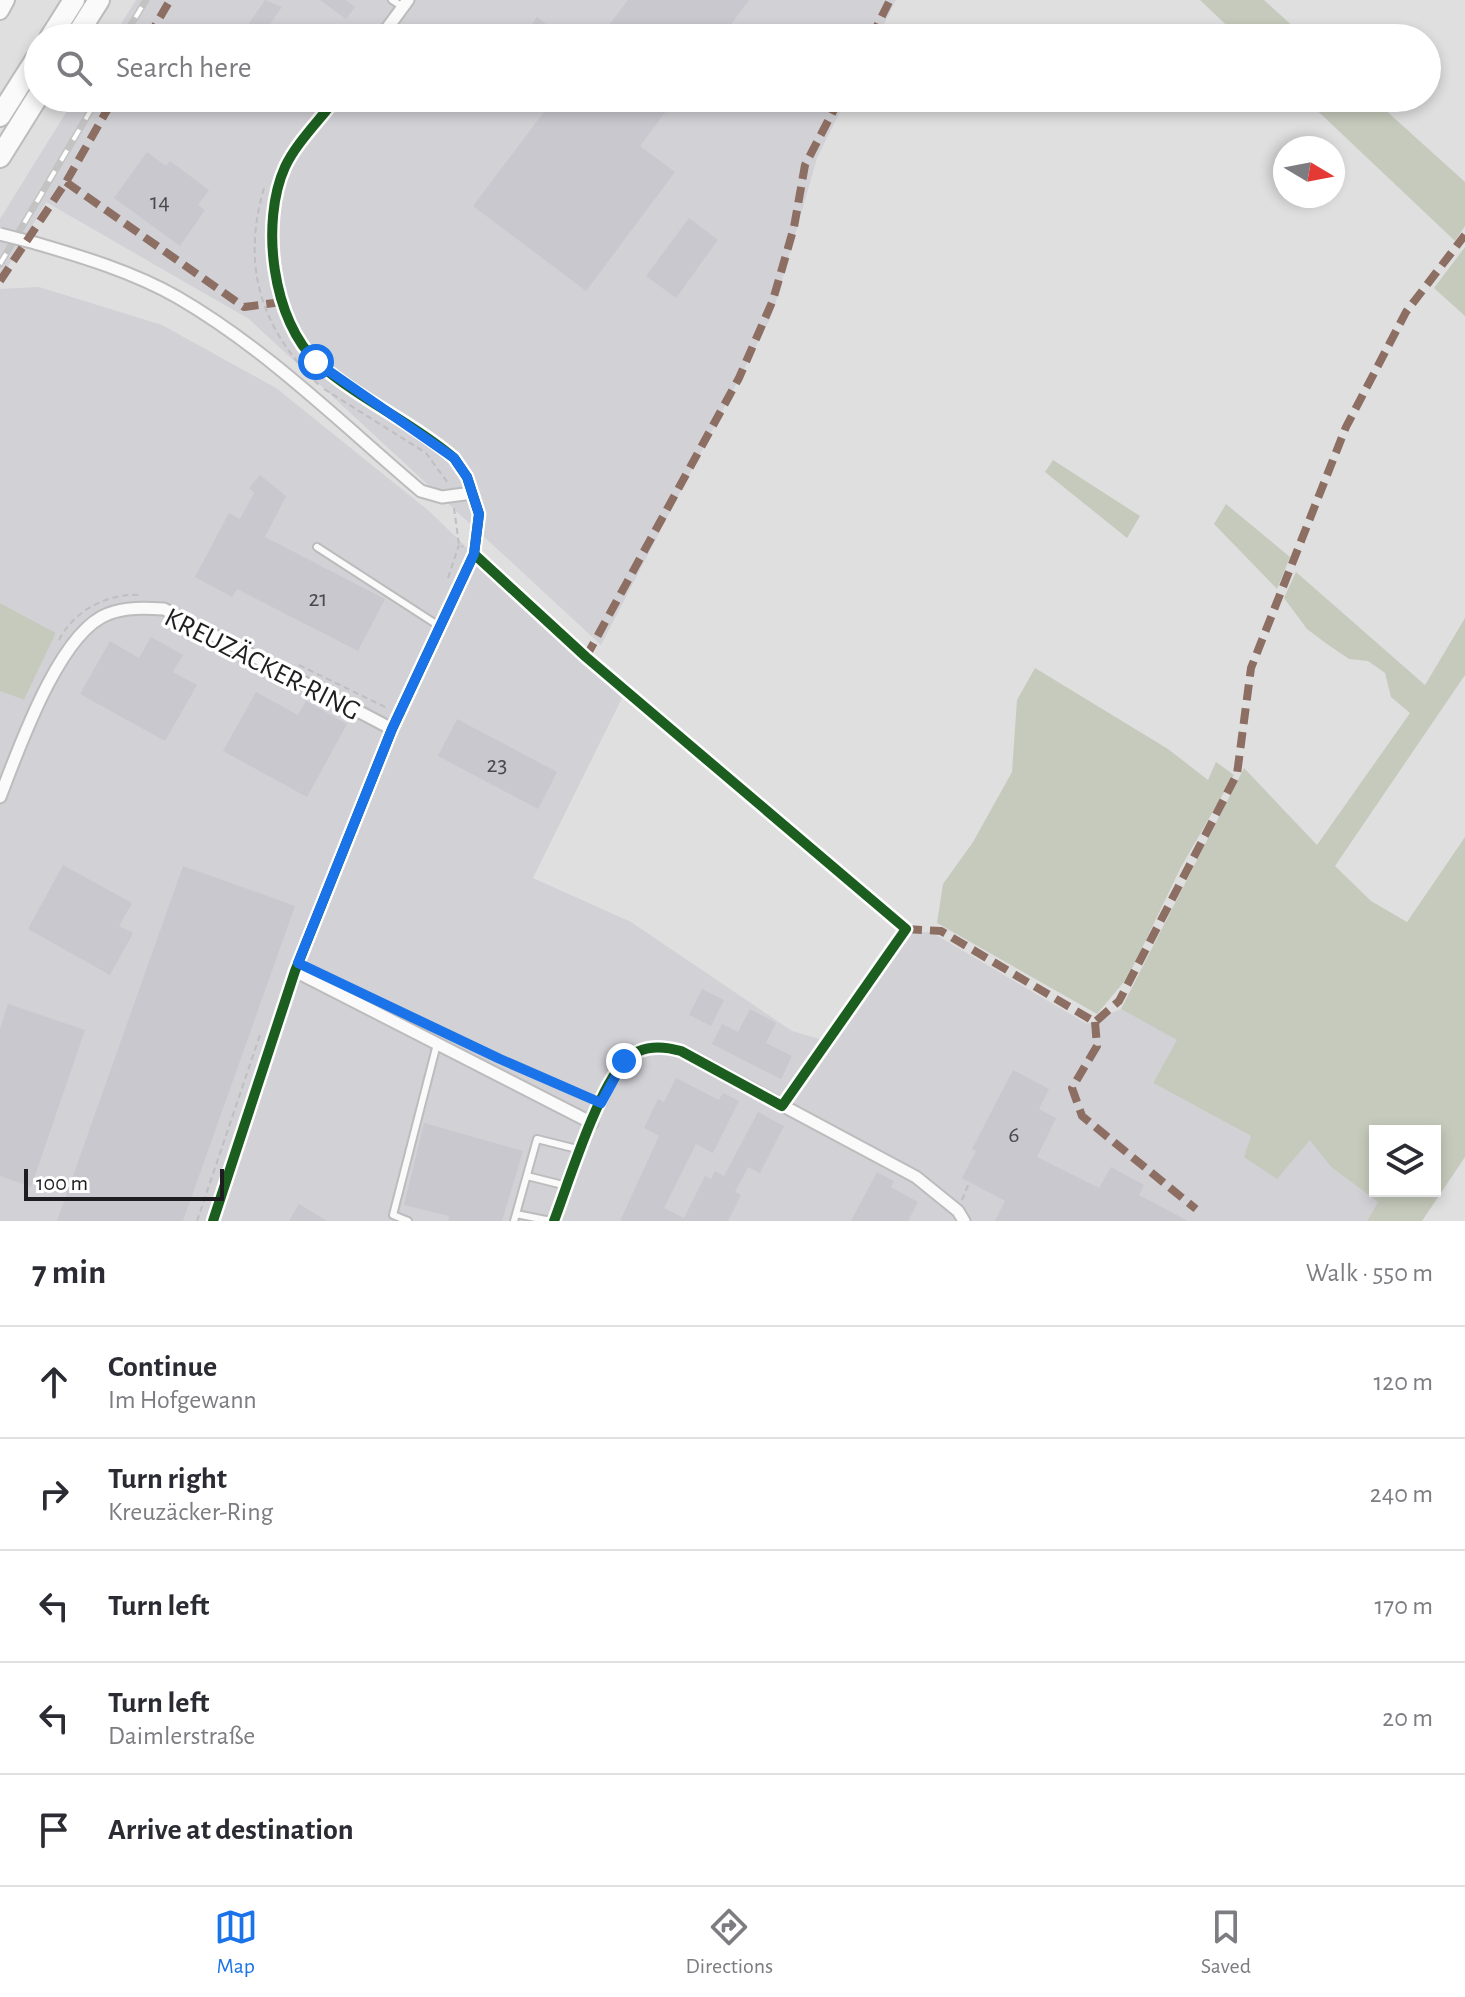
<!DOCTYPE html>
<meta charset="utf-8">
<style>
body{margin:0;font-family:"Alegreya Sans",sans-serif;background:#f2f2f3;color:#2b2b33}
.controls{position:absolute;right:24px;bottom:24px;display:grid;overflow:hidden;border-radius:0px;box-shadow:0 4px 12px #0003}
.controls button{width:72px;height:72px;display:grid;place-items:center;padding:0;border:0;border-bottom:2px solid #e1e1e2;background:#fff;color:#2b2b33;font:40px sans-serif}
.compass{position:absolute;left:1273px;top:136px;width:72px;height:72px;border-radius:50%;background:#fff;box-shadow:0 4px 12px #0003;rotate:100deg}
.scale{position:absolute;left:24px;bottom:20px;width:200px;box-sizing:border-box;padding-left:8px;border:4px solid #1e1d1f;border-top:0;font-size:22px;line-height:28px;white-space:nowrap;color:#1e1d1f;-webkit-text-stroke:6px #fff;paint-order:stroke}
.stop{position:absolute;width:24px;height:24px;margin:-18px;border:6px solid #1a73e8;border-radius:50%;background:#fff}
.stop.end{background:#1a73e8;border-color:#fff;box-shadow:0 2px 8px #0008}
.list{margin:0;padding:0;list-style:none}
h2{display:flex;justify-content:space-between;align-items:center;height:104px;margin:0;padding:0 32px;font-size:34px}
h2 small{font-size:26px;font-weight:400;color:#7c7c81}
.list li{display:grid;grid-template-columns:52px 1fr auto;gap:24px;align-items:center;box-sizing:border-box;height:112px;padding:0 32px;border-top:2px solid #e1e1e2}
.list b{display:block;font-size:30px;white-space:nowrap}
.list p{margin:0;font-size:26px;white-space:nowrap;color:#7c7c81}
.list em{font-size:26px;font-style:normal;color:#7c7c81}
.icon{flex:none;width:44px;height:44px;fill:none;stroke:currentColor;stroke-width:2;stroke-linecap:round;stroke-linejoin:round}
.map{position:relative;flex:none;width:1465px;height:1221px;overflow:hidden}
.search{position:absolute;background:#fff;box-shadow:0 4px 12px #0003;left:24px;right:24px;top:24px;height:88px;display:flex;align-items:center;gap:20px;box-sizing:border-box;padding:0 28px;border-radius:44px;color:#7c7c81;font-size:30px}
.sheet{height:664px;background:#fff}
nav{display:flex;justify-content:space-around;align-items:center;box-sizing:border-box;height:112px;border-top:2px solid #e1e1e2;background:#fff;font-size:22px;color:#7c7c81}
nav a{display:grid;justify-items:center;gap:4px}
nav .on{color:#1a73e8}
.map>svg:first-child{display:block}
</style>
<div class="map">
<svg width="1465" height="1221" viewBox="0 0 1465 1221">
<rect width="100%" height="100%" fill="#dfdfe0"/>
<path fill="#d1d1d6" d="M136,0H896L877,38H112Z
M75,98H847L817,158L772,315L601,645L249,319L46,202L0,280V219Z
M39,287L162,325L276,388L429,511L622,698L533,878L631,922L792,1031L833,1043L909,932H931L1087,1024L1121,1009L1178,1040L1153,1083L1251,1136L1310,1139L1331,1167L1378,1202L1367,1221H0V691L24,700L56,633L0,603V289Z"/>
<path fill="#c6cabc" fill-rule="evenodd" d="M1200,0H1264L1306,38H1240Z
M1304,98H1372L1465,182V226L1455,241Z
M1465,247V316L1434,288Z
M1053,460L1140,516L1127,538L1045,472Z
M1226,504L1290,557L1277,589L1214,524Z
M1296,572L1425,685L1465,618V675L1335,866L1371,901L1407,922L1465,837V1157L1422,1221H1367L1378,1202L1331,1167L1310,1140L1277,1179L1244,1157L1251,1136L1153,1083L1177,1040L1121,1009L1244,768L1317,845L1410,713L1391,697L1385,673L1368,661L1349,659L1327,644L1307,629L1284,598ZM1435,1131V1191H1375V1131Z
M0,603L56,633L24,700L0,691Z
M1035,668L1168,749L1208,780L1216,762L1234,775L1181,867L1128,977L1097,1014L937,923L943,884L973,842L1012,772L1017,700Z"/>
<path fill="#c9c8cf" d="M265,0L282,7L260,38H239Z
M320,0H346L355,7L346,19Z
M628,0H749L721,38H599Z
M537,17L564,38H522Z
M533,98H676L640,146L675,172L586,291L473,206L547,108Z
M147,152L166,166L170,161L209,190L198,205L205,210L180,246L114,198Z
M689,218L718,240L676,298L646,276Z
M260,475L286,496L265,537L385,599L358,651L237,589L232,597L195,577L229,513L240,519L254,493L249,488Z
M151,637L183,655L173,672L197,685L165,741L80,694L110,641L139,658Z
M256,692L298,715L306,701L347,724L307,797L223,751Z
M457,719L557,772L538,809L438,756Z
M63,865L132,903L119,926L133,933L110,975L28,929Z
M183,866L295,906L183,1221H57Z
M702,989L724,1000L711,1026L689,1015Z
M8,1004L85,1030L31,1187L0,1176V1029Z
M750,1009L776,1023L766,1043L792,1056L781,1079L712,1044L722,1024L738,1032Z
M1013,1070L1049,1089L1039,1109L1056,1118L1037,1157L1099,1188L1111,1167L1144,1185L1139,1195L1188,1221H995L1005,1201L962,1178L976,1151L972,1149Z
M676,1078L719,1100L723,1093L739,1101L713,1153L696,1144L664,1208L684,1218L705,1176L711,1179L715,1171L724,1176L758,1112L784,1126L760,1173L748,1167L735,1192L741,1195L728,1221H620L659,1136L644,1128L658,1099L664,1102Z
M424,1123L523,1151L502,1221H448L449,1216L404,1205Z
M877,1172L894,1181L891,1187L918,1202L908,1221H851Z
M299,1204L327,1221H289Z"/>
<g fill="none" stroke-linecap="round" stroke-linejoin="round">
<defs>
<path id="lane" d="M392,0L403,7
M317,547L439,626
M527,1176L567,1186
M516,1214L551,1221
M408,1221L393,1215L437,1044
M514,1221L537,1139L581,1150"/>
<path id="street" d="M380,38L408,0
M35,243C83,257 133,272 177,297C267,349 343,425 421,491L442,497L472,493
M0,797C18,751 59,632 108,614C125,607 146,608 164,609L392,729
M295,971L592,1123
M213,1221L295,971L392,729L474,554L479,514L467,477L454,458C412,422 360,400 318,363C272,322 260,222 285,167C296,143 320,120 336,98
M554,1221C569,1181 597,1091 624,1062C639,1045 660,1045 681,1051L916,1177L958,1211L964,1221"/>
<path id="secondary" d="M0,11L6,0"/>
<path id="highway" d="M50,38L74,0
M75,38L99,0
M0,116L38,56
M0,157L38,96"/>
</defs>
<use href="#lane" stroke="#bcbcbd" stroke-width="10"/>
<use href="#street" stroke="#bcbcbd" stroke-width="15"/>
<use href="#secondary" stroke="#bcbcbd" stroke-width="20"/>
<use href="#highway" stroke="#bcbcbd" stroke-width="24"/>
<path stroke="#bfbec0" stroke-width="2" stroke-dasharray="6 4" stroke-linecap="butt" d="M264,188C241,267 261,329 319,385
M324,389L426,453L448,483
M454,508L459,545L463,547
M448,578L459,545
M59,640C74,611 107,593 140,595
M299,665L387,708
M456,1038L589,1097
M962,1200L969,1183
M197,1221L260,1035"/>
<use href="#lane" stroke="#fafafa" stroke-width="6"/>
<use href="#street" stroke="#fafafa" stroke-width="11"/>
<use href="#secondary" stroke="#fafafa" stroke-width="16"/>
<use href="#highway" stroke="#fafafa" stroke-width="20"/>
<defs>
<path id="rail" d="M123,38L146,0
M0,264L98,98"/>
</defs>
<use href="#rail" stroke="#c3c3c3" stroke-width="7"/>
<use href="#rail" stroke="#fff" stroke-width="4" stroke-dasharray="12" stroke-linecap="butt"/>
<defs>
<path id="street-bridge" d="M0,234L35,243"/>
</defs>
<use href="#street-bridge" stroke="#bcbcbd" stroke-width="15" stroke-linecap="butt"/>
<use href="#street-bridge" stroke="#fafafa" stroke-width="11"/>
<path stroke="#8d6e63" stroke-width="8" stroke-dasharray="16 8" stroke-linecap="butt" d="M148,38L170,0
M871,38L890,0
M66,182L244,307L282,302
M0,281L66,182L114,98
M586,657L739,378L773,300L794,227L805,165L840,98
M906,929L941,931L1095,1022L1119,1001L1237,774L1251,668L1346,427L1406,312L1465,235
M1095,1022L1097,1046L1072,1088L1082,1116L1196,1209"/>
<defs>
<path id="cycleway" d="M474,554L586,657L906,929L782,1106L681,1051C660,1045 639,1045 624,1062C597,1091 569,1181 554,1221
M213,1221L295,971L392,729L474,554L479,514L467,477L454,458C412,422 360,400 318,363C272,322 260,222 285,167C296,143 320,120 336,98"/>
</defs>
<use href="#cycleway" stroke="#fff" stroke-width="15"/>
<use href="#cycleway" stroke="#1b5e20" stroke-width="10"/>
</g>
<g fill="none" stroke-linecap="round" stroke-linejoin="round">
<path stroke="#1a73e8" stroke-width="10" d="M316,362L454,458L467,477L479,514L474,554L392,729L298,963L500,1059L601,1103L624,1061"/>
</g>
<g text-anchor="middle" stroke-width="7" stroke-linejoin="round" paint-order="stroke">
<g font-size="24" fill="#4a494c">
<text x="160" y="209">14</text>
<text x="318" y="606">21</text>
<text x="497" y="772">23</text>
<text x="1014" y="1142">6</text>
</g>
<g font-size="28" fill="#1e1d1f" stroke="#fff">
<text transform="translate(263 663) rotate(27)" y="10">KREUZÄCKER-RING</text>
</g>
</g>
</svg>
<div class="controls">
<button><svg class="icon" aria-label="layers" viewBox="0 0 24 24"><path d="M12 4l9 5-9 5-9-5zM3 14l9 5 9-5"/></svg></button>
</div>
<svg class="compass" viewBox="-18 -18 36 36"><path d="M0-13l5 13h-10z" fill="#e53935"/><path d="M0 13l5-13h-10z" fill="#7c7c81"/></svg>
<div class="scale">100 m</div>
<div class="stop" style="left:316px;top:362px"></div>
<div class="stop end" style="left:624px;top:1061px"></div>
<div class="search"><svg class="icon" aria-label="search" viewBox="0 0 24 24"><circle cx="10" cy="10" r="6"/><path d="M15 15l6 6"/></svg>Search here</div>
</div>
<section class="sheet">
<h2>7 min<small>Walk · 550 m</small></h2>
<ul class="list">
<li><svg class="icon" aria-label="ahead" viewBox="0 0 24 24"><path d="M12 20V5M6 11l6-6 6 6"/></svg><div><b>Continue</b><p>Im Hofgewann</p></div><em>120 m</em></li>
<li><svg class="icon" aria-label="right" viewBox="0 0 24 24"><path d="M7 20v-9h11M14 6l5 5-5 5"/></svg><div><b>Turn right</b><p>Kreuzäcker-Ring</p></div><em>240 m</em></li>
<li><svg class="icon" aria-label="left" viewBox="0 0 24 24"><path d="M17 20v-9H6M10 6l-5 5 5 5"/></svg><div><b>Turn left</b></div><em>170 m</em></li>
<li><svg class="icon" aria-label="left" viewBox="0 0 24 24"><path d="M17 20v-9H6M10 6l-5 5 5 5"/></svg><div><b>Turn left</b><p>Daimlerstraße</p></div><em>20 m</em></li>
<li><svg class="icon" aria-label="arrive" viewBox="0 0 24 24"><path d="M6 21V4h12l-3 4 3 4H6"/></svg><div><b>Arrive at destination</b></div></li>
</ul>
</section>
<nav>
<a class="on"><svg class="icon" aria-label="map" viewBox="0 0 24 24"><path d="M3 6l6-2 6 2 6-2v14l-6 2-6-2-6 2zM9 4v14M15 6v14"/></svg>Map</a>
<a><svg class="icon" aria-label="directions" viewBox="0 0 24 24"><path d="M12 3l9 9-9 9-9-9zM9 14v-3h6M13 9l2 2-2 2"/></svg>Directions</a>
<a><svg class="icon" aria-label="saved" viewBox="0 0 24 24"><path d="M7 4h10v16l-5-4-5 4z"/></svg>Saved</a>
</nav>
